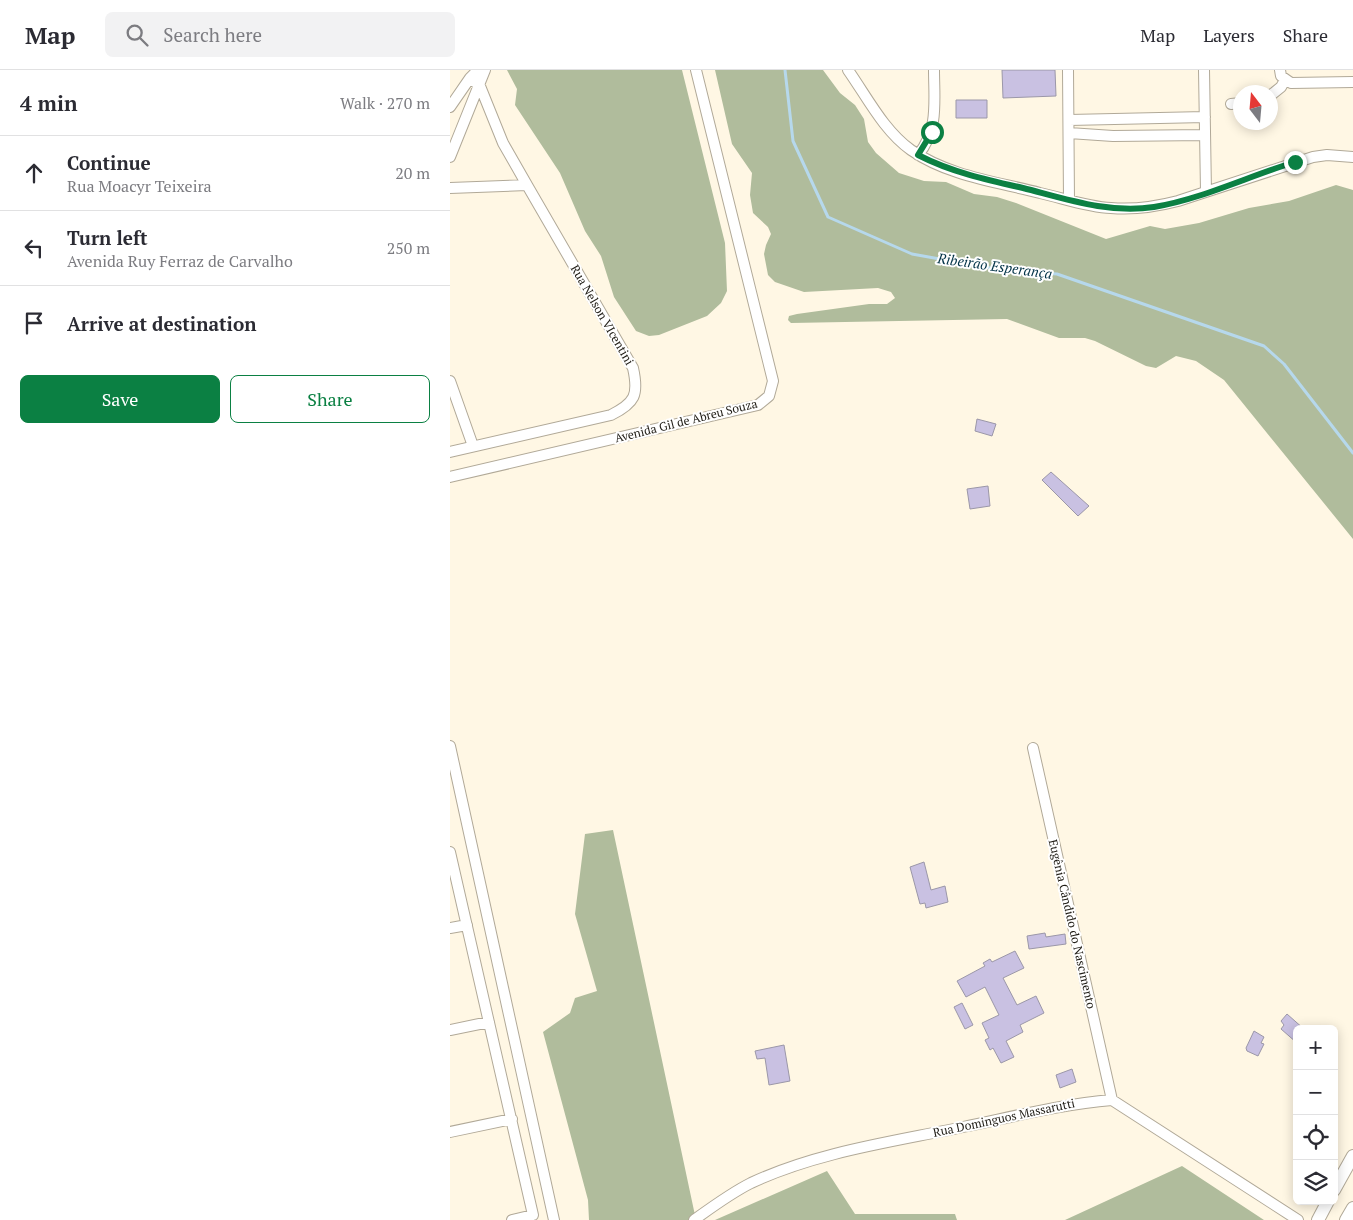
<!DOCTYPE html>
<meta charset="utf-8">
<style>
body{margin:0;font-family:"PT Serif",serif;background:#f2f2f3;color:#2b2b33}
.controls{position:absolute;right:15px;bottom:15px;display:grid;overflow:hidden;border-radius:8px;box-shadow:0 2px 12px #0003}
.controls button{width:45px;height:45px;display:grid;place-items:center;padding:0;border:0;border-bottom:1px solid #e1e1e2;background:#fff;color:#2b2b33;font:25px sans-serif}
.compass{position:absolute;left:783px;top:15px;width:45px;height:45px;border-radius:50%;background:#fff;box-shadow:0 2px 12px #0003;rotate:344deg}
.stop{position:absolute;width:15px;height:15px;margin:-11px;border:4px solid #0b8043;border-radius:50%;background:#fff}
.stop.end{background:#0b8043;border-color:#fff;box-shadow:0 1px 5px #0008}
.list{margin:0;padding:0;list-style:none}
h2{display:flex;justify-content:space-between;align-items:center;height:65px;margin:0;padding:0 20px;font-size:21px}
h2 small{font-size:16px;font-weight:400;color:#7c7c81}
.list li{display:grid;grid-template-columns:32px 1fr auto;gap:15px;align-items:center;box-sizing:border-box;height:75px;padding:0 20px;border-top:1px solid #e1e1e2}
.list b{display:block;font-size:19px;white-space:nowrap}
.list p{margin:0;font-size:16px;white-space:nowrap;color:#7c7c81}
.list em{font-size:16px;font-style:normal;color:#7c7c81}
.actions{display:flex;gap:10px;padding:15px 20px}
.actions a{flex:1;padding:11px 0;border:1px solid #0b8043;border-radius:8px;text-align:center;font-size:18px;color:#0b8043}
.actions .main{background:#0b8043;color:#fff}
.icon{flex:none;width:28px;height:28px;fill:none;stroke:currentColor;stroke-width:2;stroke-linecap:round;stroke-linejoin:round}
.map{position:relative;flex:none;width:903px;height:1150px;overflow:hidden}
header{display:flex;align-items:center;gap:30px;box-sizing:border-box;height:70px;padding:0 25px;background:#fff;border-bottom:1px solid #e1e1e2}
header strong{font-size:24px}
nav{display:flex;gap:28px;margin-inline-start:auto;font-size:18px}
.search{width:350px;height:45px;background:#f2f2f3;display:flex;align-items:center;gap:12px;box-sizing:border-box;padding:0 18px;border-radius:8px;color:#7c7c81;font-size:19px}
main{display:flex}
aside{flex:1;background:#fff}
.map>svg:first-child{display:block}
</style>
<header>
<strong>Map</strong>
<div class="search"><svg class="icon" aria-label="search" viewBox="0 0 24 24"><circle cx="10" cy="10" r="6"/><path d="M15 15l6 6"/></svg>Search here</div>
<nav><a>Map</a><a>Layers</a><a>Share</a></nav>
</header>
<main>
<aside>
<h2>4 min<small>Walk · 270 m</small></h2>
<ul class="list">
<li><svg class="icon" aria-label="ahead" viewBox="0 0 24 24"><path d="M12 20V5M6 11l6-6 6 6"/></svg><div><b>Continue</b><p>Rua Moacyr Teixeira</p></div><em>20 m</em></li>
<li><svg class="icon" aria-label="left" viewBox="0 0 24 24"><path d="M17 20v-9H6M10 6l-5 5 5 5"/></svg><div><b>Turn left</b><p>Avenida Ruy Ferraz de Carvalho</p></div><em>250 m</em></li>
<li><svg class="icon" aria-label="arrive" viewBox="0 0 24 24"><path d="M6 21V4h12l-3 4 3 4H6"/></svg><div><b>Arrive at destination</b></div></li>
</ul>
<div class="actions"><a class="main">Save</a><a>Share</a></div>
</aside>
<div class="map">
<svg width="903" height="1150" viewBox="0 0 903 1150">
<rect width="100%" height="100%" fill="#fff7e4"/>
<path fill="#b0bc9c" d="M57,0H232L275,173L277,221L271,233L257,246L209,265L199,266L186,261L164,227L151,186L135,161L110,103L65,35L67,19Z
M265,0H373L390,23L405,35L414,49L418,72L426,83L449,103L474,111L496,112L524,124L547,127L566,133L656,169L700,156L715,159L749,153L799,138L839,131L886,115L903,120V469L774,310L746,291L726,286L706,298L696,296L645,271L635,268H609L557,249L341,253L338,250L339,246L347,244L419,234H437L445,228L441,222L428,218L354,222L325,212L318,205L314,184L316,175L321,164L318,157L303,143L300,125L302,103L282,74Z
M163,760L246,1150H139L138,1130L93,962L120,943L125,928L147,921L125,844L135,764Z
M732,1096L814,1150H615Z
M377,1101L405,1144H505L507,1150H265Z"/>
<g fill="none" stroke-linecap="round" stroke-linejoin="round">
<path stroke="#b6d8ec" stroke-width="3" d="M335,0L343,71L378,147L462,184L551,200L607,204L814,276L834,294L903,383"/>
</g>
<path fill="#c9c1e2" stroke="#9b97a8" d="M552,0H605L606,26L553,28Z
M506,30H537V48H506Z
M527,349L546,354L542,366L525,361Z
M601,402L639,436L628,446L592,410Z
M538,416L540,436L520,439L517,419Z
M474,792L481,820L495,816L498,832L476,838L475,833L470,834L460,797Z
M595,863L596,867L615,864L616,874L579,879L577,866Z
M565,881L574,898L553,908L567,935L586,926L594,943L570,955L573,962L556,971L564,987L551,993L543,978L540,980L535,970L539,968L532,953L549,945L535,917L516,927L507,911L535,896L533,893L540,889L542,892Z
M512,933L523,955L515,959L504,937Z
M837,944L854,959H847V973L831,959L834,955L831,951Z
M804,961L814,967L811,973L814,974L808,986L797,981L796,978Z
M334,975L340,1011L319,1015L315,988L307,989L305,981Z
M622,999L626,1012L610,1018L606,1005Z"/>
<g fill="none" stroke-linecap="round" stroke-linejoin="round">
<defs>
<path id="minor" d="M398,0C417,27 434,61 461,80C498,106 548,112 590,123C613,128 637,137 661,138C684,140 705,137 728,131L863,87L877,85L903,87
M618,0L619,130
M754,0L756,122
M830,0L831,6L841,13L903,12
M20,8L30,16L53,73L77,115
M821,25L831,17L835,10
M781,34L791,33
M0,37L20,8L28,0
M619,50L755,47
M619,63L663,66L755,65
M468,85C489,60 484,30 484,0
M0,87L35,0
M0,118L77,115L183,298C189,325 185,333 161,345L0,382
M0,311L23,376
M0,407L308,335L319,326L323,311L246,0
M0,676L104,1150
M583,678L662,1030
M0,782L83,1145L62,1150
M0,858L17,855
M0,960L39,952
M0,1062L62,1049
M244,1150C262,1137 281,1123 301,1113C367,1082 442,1072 513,1057C562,1047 612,1034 662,1030L848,1150"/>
<path id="major" d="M884,1120L903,1086
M868,1150L878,1131
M896,1150L903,1138"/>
</defs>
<use href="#minor" stroke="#b1a998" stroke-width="12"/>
<use href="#major" stroke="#b1a998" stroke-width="14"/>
<use href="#minor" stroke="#fff" stroke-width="10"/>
<use href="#major" stroke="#fff" stroke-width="12"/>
</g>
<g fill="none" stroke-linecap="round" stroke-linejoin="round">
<path stroke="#0b8043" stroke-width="6" d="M482,62L468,85C501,102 537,110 573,118C616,129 659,144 704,137C752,129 799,106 845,92"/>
</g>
<g text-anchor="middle" stroke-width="4" stroke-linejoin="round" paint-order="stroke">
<g font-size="12" fill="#1f1c15" stroke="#fff">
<text transform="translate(152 245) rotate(60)" y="4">Rua Nelson VIcentini</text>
<text transform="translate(236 351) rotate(-14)" y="4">Avenida Gil de Abreu Souza</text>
<text transform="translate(622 854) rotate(77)" y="4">Eugênia Cândido do Nascimento</text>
<text transform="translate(554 1048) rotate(-12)" y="4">Rua Dominguos Massarutti</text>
</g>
<g font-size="14" font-style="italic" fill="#023247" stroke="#fff">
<text transform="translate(545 196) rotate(8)" y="5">Ribeirão Esperança</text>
</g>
</g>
</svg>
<div class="controls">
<button>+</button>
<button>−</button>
<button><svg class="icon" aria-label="locate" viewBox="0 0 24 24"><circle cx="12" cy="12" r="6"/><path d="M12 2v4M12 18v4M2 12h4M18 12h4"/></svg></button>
<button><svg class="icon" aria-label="layers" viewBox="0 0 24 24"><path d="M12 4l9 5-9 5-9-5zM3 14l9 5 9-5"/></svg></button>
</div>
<svg class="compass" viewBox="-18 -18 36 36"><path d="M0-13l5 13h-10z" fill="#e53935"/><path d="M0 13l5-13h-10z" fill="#7c7c81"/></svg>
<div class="stop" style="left:482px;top:62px"></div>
<div class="stop end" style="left:845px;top:92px"></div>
</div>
</main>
